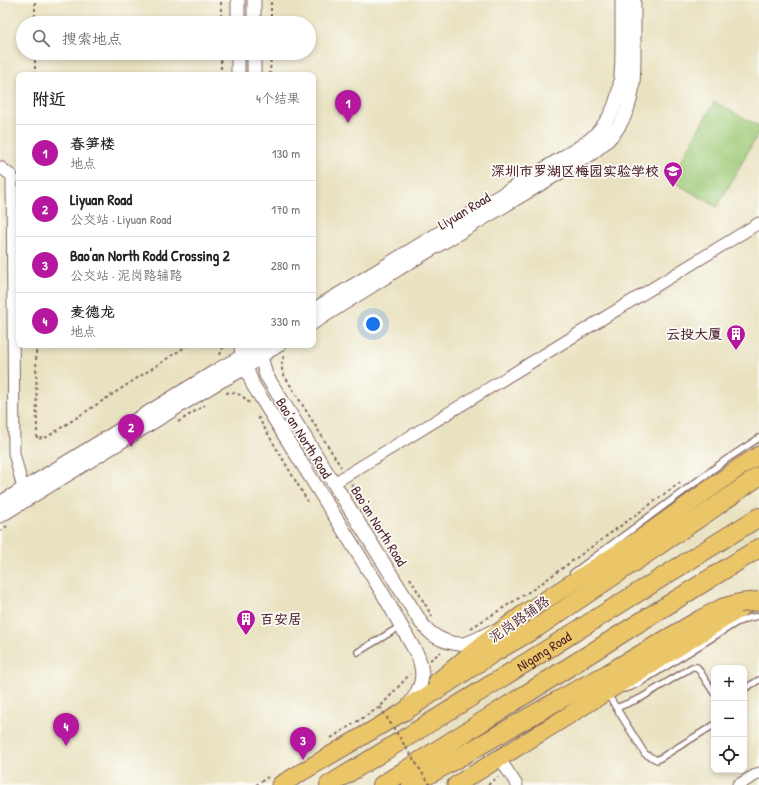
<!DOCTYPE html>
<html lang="zh">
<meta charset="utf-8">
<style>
body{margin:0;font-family:"Patrick Hand","LXGW WenKai TC",sans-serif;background:#f6f6f6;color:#202124}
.controls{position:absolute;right:12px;bottom:12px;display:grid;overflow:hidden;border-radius:8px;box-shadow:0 2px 6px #0003}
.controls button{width:36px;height:36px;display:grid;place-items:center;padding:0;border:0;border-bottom:1px solid #e0e0e0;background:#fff;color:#202124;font:20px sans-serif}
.you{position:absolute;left:373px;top:324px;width:14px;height:14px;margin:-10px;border:3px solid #fff;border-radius:50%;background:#1a73e8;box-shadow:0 0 0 6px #1a73e833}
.badge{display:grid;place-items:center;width:26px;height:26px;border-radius:50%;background:#b5179e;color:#fff;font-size:13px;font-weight:700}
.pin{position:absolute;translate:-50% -33px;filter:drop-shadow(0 1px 2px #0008)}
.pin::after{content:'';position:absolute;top:21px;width:14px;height:12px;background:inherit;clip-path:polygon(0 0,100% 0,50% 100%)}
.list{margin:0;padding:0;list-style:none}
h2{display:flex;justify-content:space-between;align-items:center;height:52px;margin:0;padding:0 16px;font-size:17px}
h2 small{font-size:13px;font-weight:400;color:#757577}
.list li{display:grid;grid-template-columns:26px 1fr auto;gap:12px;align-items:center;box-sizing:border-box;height:56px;padding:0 16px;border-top:1px solid #e0e0e0}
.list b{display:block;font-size:15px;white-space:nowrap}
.list p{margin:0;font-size:13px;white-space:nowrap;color:#757577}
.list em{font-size:13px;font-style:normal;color:#757577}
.icon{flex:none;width:22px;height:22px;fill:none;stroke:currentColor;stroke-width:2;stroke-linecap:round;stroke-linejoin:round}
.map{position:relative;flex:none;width:759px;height:785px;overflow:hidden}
.search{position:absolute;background:#fff;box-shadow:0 2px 6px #0003;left:16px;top:16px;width:300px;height:44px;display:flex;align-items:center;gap:10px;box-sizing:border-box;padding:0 14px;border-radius:22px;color:#757577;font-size:15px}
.panel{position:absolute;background:#fff;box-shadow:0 2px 6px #0003;left:16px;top:72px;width:300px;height:276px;border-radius:8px}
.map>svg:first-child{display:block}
</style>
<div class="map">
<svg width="759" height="785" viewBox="0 0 759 785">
<rect width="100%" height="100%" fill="#fdfcf7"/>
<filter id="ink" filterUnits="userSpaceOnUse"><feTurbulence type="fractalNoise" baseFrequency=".025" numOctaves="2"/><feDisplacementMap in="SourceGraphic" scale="8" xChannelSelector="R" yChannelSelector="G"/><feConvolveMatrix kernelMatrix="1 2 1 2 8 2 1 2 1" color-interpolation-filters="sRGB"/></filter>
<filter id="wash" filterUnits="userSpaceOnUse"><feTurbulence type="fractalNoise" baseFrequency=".012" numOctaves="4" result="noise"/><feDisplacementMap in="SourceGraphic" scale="16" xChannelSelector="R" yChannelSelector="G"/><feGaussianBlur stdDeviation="0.9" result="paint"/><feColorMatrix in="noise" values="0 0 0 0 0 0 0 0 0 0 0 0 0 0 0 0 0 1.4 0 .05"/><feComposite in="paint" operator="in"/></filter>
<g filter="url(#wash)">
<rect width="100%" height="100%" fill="#e9e2c1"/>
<path fill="#9cc976" stroke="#737450" d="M714,102L759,126V132L717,207L670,180Z"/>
</g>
<g filter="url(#ink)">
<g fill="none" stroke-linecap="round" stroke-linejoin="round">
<defs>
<path id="service" d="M573,573L727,459L759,438
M358,652L401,626
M623,689L631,687L641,682L736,623L748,618L759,616
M744,689L759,680
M607,693L645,754L657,760L714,725
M616,708L641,698L692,667H697L714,693"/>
<path id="minor" d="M0,167L12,176L14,453L23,489L26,495
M334,483L759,223
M500,759L517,785
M738,785L759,773"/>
<path id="tertiary" d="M238,23V0
M254,23V0
M238,75V53
M254,75V53
M313,310L562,158C573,151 585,145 595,135C621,109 622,81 622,46C622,31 622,15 622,0
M313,323L400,268L591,154C601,146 612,138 619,126C635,101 634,75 634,46C634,31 634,15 634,0
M241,345L242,357L253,385L382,592L418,656C426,677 421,689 408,706
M258,345L266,375L422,624C425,627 427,630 431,633C438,639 451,644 461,644C470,644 483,636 491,632
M0,503L219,369L250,352
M0,516L217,383L246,368L261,356L279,345"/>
<path id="primary" d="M437,682L484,643L522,615L643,537L740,467L759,455
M280,785L405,711L416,701
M456,785C554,725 651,664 749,603"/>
<g id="trunk">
<path d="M405,711L495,652L538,627L708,512L759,476"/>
<path id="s1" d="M329,785C473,697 615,606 759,517"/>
<path d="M382,785L629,629L759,548"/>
<path d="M411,785L486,742L557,701L607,674L701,619L722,608L740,603"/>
</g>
</defs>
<use href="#service" stroke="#826360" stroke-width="8"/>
<use href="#minor" stroke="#826360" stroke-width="13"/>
<use href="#tertiary" stroke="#826360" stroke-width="15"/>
<use href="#primary" stroke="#826360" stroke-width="19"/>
<use href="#trunk" stroke="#826360" stroke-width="20"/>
<path stroke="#826360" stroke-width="2" stroke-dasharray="3 3" stroke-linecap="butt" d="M35,23V0
M221,23V0
M271,23V0
M35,75V53
M221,75V53
M270,75L271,53
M36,345L37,439L47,437L188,345
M220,355L223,347V345
M284,356C281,363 281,369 284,375L341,467
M226,393C235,391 243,395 249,403
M258,417L308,502
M178,422L205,405
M351,484L388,543
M0,531L7,526
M410,578L433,618
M471,628L535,588L681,482
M430,660L441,652
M331,738L380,707L410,674
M256,785L268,777
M488,785L498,777"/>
<use href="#service" stroke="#fff" stroke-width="5.5"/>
<use href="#minor" stroke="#fff" stroke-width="11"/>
<use href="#tertiary" stroke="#fff" stroke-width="13"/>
<use href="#primary" stroke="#eac669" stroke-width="17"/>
<use href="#trunk" stroke="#eac669" stroke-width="18"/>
<defs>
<path id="trunk-bridge" d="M740,603L759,601"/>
</defs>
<use href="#trunk-bridge" stroke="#826360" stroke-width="20" stroke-linecap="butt"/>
<path stroke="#826360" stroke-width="2" stroke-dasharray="3 3" stroke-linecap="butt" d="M380,707L430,785"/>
<use href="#trunk-bridge" stroke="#eac669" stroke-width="18"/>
</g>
</g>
<defs>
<symbol id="school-pin" viewBox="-11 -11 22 30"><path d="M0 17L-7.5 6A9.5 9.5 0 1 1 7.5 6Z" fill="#b5179e" stroke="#fdfcf7"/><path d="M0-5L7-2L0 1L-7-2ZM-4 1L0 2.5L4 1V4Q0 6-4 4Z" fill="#fff"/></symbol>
<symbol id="building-pin" viewBox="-11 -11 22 30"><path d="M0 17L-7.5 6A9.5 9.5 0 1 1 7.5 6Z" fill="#b5179e" stroke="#fdfcf7"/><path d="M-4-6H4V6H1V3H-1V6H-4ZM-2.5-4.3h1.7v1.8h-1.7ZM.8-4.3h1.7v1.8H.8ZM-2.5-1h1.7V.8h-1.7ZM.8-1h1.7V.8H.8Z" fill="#fff"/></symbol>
</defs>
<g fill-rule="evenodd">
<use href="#school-pin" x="662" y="160" width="22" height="30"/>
<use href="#building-pin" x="725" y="323" width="22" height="30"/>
<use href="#building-pin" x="235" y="608" width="22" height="30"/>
</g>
<g text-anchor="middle" stroke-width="3.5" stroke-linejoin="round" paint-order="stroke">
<g font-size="14" font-weight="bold" fill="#4a1f2b" stroke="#fdfcf7" text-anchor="end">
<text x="659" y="176">深圳市罗湖区梅园实验学校</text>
<text x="722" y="339">云投大厦</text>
<text x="260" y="624" text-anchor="start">百安居</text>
</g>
<g font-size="14" fill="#4a1f2b" stroke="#fdfcf7">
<text transform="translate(464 211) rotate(-31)" y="5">Liyuan Road</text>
<text transform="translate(304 438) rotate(58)" y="5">Bao’an North Road</text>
<text transform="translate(379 526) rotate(58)" y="5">Bao‘an North Road</text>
<text transform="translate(519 619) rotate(-35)" y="5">泥岗路辅路</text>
<text dy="5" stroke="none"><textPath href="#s1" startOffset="253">Nigang Road</textPath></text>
</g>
</g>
</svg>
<div class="controls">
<button>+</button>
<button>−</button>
<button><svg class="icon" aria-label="locate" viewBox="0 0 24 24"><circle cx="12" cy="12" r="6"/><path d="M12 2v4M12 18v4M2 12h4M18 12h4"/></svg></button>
</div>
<div class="you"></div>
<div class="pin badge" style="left:348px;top:123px">1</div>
<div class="pin badge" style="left:131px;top:447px">2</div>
<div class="pin badge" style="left:303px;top:760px">3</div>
<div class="pin badge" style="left:66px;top:746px">4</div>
<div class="search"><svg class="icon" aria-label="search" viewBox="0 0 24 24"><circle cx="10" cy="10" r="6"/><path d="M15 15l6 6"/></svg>搜索地点</div>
<section class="panel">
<h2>附近<small>4个结果</small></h2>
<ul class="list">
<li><span class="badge">1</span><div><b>春笋楼</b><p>地点</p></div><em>130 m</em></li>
<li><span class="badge">2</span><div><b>Liyuan Road</b><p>公交站 · Liyuan Road</p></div><em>170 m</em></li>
<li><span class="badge">3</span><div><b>Bao'an North Rodd Crossing 2</b><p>公交站 · 泥岗路辅路</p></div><em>280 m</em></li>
<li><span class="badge">4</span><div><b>麦德龙</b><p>地点</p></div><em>330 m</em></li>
</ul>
</section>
</div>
